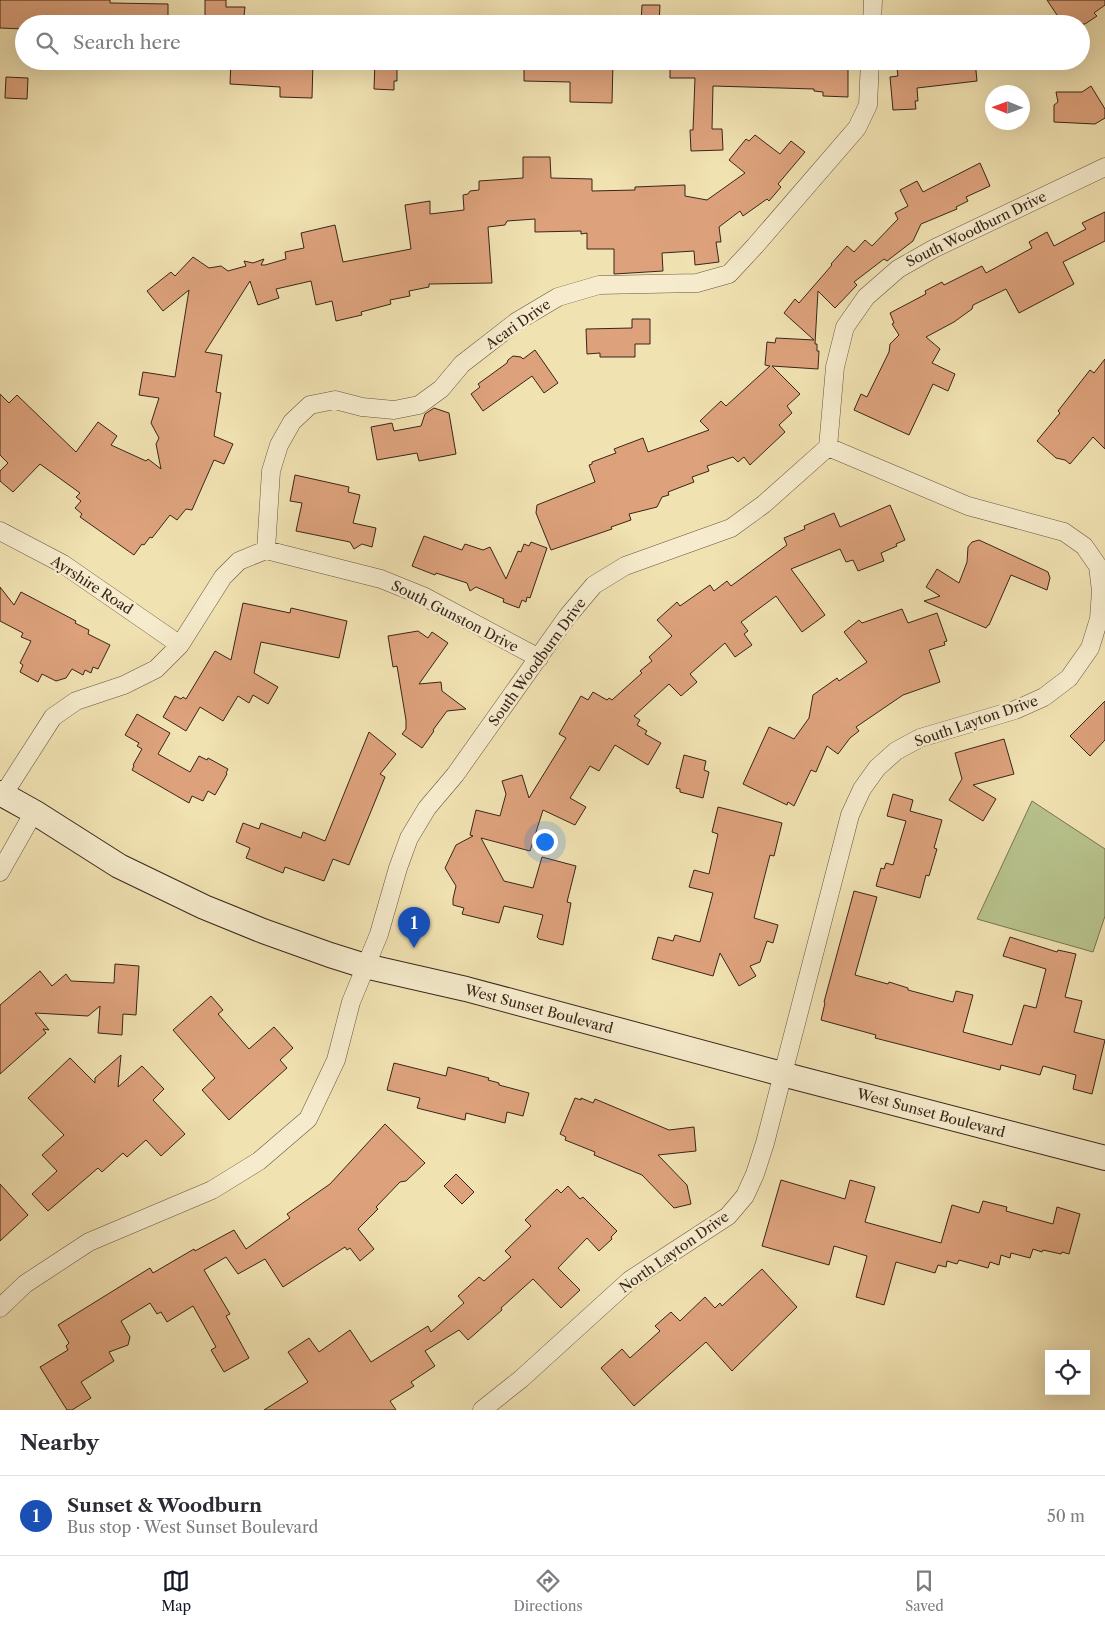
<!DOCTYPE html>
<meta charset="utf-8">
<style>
body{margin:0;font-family:"Libre Caslon Text",serif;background:#f2f2f3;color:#2b2b33}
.controls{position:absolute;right:15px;bottom:15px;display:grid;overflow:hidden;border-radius:0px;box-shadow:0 5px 20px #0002}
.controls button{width:45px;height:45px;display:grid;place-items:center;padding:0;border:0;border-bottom:1px solid #e1e1e2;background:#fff;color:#2b2b33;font:25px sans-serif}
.compass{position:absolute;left:985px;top:85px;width:45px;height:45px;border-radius:50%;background:#fff;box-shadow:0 5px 20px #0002;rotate:271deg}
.you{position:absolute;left:544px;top:841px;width:18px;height:18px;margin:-12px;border:4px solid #fff;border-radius:50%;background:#1a73e8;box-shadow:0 0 0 8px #1a73e833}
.badge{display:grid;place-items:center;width:32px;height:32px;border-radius:50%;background:#111827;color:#fff;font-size:16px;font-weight:700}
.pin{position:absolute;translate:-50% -41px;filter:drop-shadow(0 1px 2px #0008)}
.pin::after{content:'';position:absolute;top:26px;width:18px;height:15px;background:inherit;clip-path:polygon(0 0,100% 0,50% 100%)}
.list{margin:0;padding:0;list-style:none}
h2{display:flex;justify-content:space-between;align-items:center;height:65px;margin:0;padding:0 20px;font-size:21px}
h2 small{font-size:16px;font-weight:400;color:#7c7c81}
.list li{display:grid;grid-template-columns:32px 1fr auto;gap:15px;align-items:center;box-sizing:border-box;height:80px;padding:0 20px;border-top:1px solid #e1e1e2}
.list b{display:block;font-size:19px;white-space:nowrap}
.list p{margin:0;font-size:16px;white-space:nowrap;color:#7c7c81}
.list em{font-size:16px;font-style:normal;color:#7c7c81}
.icon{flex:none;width:28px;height:28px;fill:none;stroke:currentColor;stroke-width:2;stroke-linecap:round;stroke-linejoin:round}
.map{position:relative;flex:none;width:1105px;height:1410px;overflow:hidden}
.search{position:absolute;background:#fff;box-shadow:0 5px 20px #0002;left:15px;right:15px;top:15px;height:55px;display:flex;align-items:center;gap:12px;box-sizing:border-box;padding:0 18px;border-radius:28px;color:#7c7c81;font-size:19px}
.sheet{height:145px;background:#fff}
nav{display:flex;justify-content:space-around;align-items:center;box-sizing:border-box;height:70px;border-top:1px solid #e1e1e2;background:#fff;font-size:14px;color:#7c7c81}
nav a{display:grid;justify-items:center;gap:2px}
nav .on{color:#111827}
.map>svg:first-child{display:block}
</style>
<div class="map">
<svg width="1105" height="1410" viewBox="0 0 1105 1410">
<rect width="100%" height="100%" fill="#f1e2b2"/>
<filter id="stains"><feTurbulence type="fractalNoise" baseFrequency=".004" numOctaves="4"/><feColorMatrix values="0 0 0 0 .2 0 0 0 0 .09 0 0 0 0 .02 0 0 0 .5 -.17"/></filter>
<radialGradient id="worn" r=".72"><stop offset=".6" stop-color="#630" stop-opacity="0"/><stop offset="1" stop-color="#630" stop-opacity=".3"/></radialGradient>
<path fill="#b8c38d" stroke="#787453" d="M1032,801L1105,849V916L1093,952L977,919Z"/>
<path fill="#dda27c" stroke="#392519" d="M0,0H110V3L168,4V24H24V29L0,28Z
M205,0H226V7H245L243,24H205Z
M1047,0H1105V5L1094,13L1097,16L1085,24H1063Z
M642,5H660L659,24H641Z
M231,61H313L312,98L280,97V87L230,84Z
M375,61H397V81H394V90L374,89Z
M524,61H613L612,103L570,102V82L524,81Z
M670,61H848V97L823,96V92L814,91V89L713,86L712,129H722L723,150L691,151L690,130H693L695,78H670Z
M896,61H975L977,81L917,88L918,101H915L916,109L893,110L890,77L898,76Z
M6,77L28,78L27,99L5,98Z
M1091,86L1105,109V118L1095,124L1054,122V105L1058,102L1056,92H1082Z
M755,135L780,154L791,141L805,152L778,184L781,187L769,201L767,199L743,216L740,211L719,227L721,242H716L719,262L695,265L694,251L662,253L663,271L614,274V249H587V233L581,234V231L535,232V219L507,221L505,225L488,227L492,283L429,284V287L409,291L410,296L390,300L391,304L361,312L362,315L336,321L332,301L316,305L311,281L276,289L279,298L258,305L250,281L205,352L222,355L216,392L221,393L214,436L233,444L224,464L214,460L192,510L186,509L177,520L170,515L152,538L150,537L144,545L142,544L134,555L80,517L82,514L75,508L81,501L76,497L80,493L40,464L13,492L0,481V471L8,463L0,455V394L9,403L17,395L76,452L98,422L117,436L111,445L146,461L148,459L161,469L156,444L159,438L151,423L159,398L139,395L143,372L175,377L189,290L163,311L147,291L171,272L175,276L193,257L209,268L221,266L228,271L246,266L244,261L253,263L264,259L261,265H265L286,259L285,252L304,248L301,233L335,225L343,262L411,249L405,205L430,201V214L464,210L463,195L468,194L470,191L479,190V181L523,178V157H550L551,178L592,179V191L635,190V187L685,185V196L707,200L745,173L729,160L746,139L749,141Z
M980,163L990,186L966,197L968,201L956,207L957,209L921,224L913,241L887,261L884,259L854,282L857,285L835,308L818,291L815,344H817V351H819L818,369L772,366L800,394L787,406L792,413L779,425L785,432L750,465L744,457L738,462L733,457L707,466L709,471L692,477L694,482L668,492L669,495L662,497L657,507L629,514L631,520L611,527L612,529L551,550L536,513L537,505L595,482L589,465L592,464V462L616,453L614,449L643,438L648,452L709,430L700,421L721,401L726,406L770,366L765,365L767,342L775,343L776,338L814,340L784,313L795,299L799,303L832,265L831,264L847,246L854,252L865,240L872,246L898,219L895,213L908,206L900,190L917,181L923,192Z
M1105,212V241L1063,262L1074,284L1019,313L1006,289L973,305L972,309L954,322L926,337L940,349L932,363L955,374L948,391L933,384L909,435L854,410L861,394L867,397L889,352L890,344L899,335L892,324L894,323L890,313L926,294L925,291L942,282L944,285L982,266L986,273L1032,248L1029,242L1047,232L1054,246L1086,229L1082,223Z
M632,319H650V344H635V357H600V353L587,354L586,329L632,328Z
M535,350L558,383L544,393L532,376L483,411L471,394L480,387L478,384L507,363L508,360L513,356L521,357L523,359Z
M1105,359V449L1093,437L1070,464L1065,460L1056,458L1037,441L1060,413L1058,411L1090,370L1094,373Z
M434,408L449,413L456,454L419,461L417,453L377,460L371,427L392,423L394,431L421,426L425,414Z
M295,475L349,487L348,492L360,495L353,523L376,528L372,547L362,544L354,549L350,542L296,531L302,503L290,501Z
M890,505L905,540L896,544L897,546L881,553L884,561L858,571L853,560L846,562L840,549L791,569L825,615L802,632L776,596L741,622L748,631L744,634L752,645L735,657L725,643L690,674L697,682L681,696L669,684L634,716L640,720L637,725L647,731L645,734L661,743L648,765L615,745L599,771L590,766L570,798L586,807L575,825L543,810L530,851L481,838L504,881L533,888L542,857L576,866L567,902L571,903L563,945L539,939L537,937L543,915L504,906L499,923L462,914L464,908L453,905V899L456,886L445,868L456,845L473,836L470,835L476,810L500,816L506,794L502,781L522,775L529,798L566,738L559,734L581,696L588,700L593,692L607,700L609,698L612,700L642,673L640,671L652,661L649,657L672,636L657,620L677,602L680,606L710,585L714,591L727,581L731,586L787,545L784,538L805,529L804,526L834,513L840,527Z
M424,536L462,550L465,544L483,550L490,547L506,579L518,551L521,552L524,544L529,546L531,542L547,548L530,598L527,597L526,602L522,600L519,608L503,602L504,599L476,587L470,591L467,583L436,573L435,575L412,566Z
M979,540L1044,570L1048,572L1050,578L1047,590L1011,575L989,625H988L986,628L924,601L940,596L926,587L937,569L959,583L967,562L968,547L972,542Z
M0,587L14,605L21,592L76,621L75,623L89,630L88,634L110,645L98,669L93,667L91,673L85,670L83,675L72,669L66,678L56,681L42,674L38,682L20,672L23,665L20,663L31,641L21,637L23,633L0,621Z
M243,603L290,613L291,608L347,621L339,658L261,642L254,673L278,687L268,704L253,695L249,703L238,696L223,721L200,707L186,731L163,717L175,696L181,699L183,697L186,699L215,651L231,660Z
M902,609L908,623L937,613L947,641L944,642L945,645L929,650L940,682L903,695L856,727L859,731L850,738L838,754L827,746L816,772L811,770L794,806L788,802L787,805L743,784L769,727L794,739L809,718L813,695L837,678L839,681L867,662L844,632L859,620L862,623Z
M418,631L428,638L432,632L448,643L419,684L441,682L442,691L466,709L447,711L433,730L434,731L422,748L402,734L406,729V720L397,666L393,667L388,636Z
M1105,701V740L1090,756L1070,736Z
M137,714L170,733L158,754L190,772L199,756L207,760L208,758L228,769L226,773L227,774L215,795L208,791L203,801L192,796L189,803L132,770L134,766L133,765L142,749L137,746L139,743L125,735Z
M369,732L396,754L380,774L385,777L349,865L333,859L324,881L285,867L283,873L246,858L250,848L236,842L243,823L259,829L261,823L301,838L303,832L325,841Z
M1004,739L1014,774L973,785L996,799L983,821L949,800L962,779L955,753Z
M684,755L706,761L704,770L709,772L703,798L680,792V789L676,788Z
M893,794L913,800L910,811L942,820L934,848L937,849L929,876L926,875L920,898L876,886L881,868L884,869L886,863L893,865L906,821L887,816Z
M718,807L782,823L774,856L770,855L754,918L778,925L773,943L767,941L760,962L750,966L756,976L739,986L720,953L713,976L652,959L658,937L673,941L675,935L700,942L713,893L689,887L694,870L709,874L718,834L712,832Z
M854,891L877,897L855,975L888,984L889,982L908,988V990L953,1002L956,991L973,995L963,1032L1012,1045L1024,1005L1036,1008L1046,969L1003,956L1010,937L1057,952L1058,950L1076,954L1065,997L1082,1001L1074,1032L1105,1040L1092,1094L1073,1089L1076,1075L1043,1066L1040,1075L1001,1065L1000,1070L875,1038L876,1035L821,1020L825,1003L824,1002Z
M115,964L139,966L136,1015L123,1014L122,1035L98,1033L100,1006L88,1016L35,1013L49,1030L43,1029L46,1033L0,1074V1005L40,971L52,986L66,974L71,981L114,983Z
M211,996L223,1010L218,1014L249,1049L274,1027L293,1048L280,1060L287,1068L229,1120L202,1090L215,1078L173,1030Z
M121,1055L118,1087L142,1066L164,1089L153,1100L185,1134L161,1156L146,1140L127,1157L123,1153L102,1172L98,1168L48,1211L32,1194L57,1171L42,1155L64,1135L28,1098L70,1058L95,1083V1078Z
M394,1063L446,1076L448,1067L489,1078L488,1080L499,1083V1085L529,1093L523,1116L507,1112L505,1123L466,1113L465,1120L417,1108L420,1098L387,1090Z
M575,1098L581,1100V1098L593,1103L595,1099L669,1130L694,1127L696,1151L658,1155L687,1185L691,1204L674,1208L642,1175L594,1155L595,1152L565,1140L566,1137L560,1134Z
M385,1124L425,1163L406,1181L400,1182L376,1207L378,1209L358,1229L374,1249L360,1261L350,1248L347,1250L345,1247L283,1287L265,1259L238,1274L226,1257L204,1270L230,1314L226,1316L249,1358L224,1372L211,1350L216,1347L193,1306L167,1322L161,1312L157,1314L150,1303L121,1321L130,1337L128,1345L109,1352L114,1361L81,1382L91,1398L72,1410H67L40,1367L68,1350L66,1346L69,1343L58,1325L150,1268L153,1273L194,1249L195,1251L234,1230L246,1249L290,1218L287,1214L330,1184Z
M456,1174L474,1192L462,1204L444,1186Z
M781,1180L845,1199L850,1180L875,1187L865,1222L941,1243L952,1205L979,1213L983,1201L1007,1207L1006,1211L1053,1224L1057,1207L1080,1214L1069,1254L1062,1252L1061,1254L1043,1250L1042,1252L1033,1249L1030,1258L1011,1253L1010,1258L1001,1255L999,1265L990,1262L988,1268L959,1260L957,1264L947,1261L946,1267L938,1265L935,1273L896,1262L884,1305L856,1297L867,1256L834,1246L829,1265L762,1246Z
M0,1184L28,1215L0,1241Z
M568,1186L580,1199L583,1197L617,1231L611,1237L612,1239L599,1251L587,1238L558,1268L580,1290L561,1308L533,1279L501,1308L502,1310L468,1340L459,1330L425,1351L435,1366L411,1382L414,1386L390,1401L396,1410H264L308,1382L288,1352L309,1338L319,1352L350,1330L371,1362L428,1326L431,1332L464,1303L458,1296L479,1277L484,1281L511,1257L505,1251L531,1226L525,1220L557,1189L561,1193Z
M762,1269L797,1307L732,1371L706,1342L634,1406L601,1368L622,1349L630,1358L660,1331L655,1326L671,1312L680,1321L705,1297L715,1308L720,1303L722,1306Z"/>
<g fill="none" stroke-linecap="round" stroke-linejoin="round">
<defs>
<path id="minor" d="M872,24L873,0
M0,531L63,564L180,645
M266,550L271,471L279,445L292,422L310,405L335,400L362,407L394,410L419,405L441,389L462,364L516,322L558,297L599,285L697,283L729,274L755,246L857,128L868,105L870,61
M3,795L53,717L76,701L124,685L156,669L180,645L223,577L239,561L266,550L381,579L423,596L539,658
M0,872L34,812
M0,1308L25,1284L89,1242L212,1190L259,1161L308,1119L336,1060L351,1002L379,934L398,868L409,838L427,808L455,775L567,617L594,585L625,566L731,528L764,504L828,447L835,367L845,327L866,297L898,269L935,248L1105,167
M482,1410L521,1379L630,1280L728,1216L745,1196L755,1174L765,1143L850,815L862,789L877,768L896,751L920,738L1015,710L1044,697L1069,678L1090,648L1099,619L1101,591L1098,566L1084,546L1064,532L968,506L828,447"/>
<path id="secondary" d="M0,793L34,812L119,866L204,907L263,931L330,955L365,966L466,989L782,1074L1105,1158"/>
</defs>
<use href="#minor" stroke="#67543f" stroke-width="19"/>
<use href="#secondary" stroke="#392519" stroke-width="26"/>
<use href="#minor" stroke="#f6eccd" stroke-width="18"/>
<use href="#secondary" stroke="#f6eccd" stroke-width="24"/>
</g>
<g text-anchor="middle" stroke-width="5" stroke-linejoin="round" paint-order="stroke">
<g font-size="14" fill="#392519" stroke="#f6eccd">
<text transform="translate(976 229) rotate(-26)" y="5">South Woodburn Drive</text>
<text transform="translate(518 324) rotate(-35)" y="5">Acari Drive</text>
<text transform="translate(92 585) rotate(33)" y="5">Ayrshire Road</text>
<text transform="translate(455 616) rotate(27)" y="5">South Gunston Drive</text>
<text transform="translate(537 662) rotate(-54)" y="5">South Woodburn Drive</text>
<text transform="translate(976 721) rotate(-19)" y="5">South Layton Drive</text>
<text transform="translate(539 1009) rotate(15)" y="5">West Sunset Boulevard</text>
<text transform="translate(931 1113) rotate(15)" y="5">West Sunset Boulevard</text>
<text transform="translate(674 1252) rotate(-35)" y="5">North Layton Drive</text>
</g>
</g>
<rect width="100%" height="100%" filter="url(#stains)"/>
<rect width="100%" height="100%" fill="url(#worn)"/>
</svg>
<div class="controls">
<button><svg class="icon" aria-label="locate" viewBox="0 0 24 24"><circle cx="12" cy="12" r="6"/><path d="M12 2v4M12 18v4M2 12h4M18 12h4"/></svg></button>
</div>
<svg class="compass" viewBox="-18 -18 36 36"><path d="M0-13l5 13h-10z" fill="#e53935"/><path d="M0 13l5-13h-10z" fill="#7c7c81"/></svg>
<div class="you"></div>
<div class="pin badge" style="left:414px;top:948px;background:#1a4fb4">1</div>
<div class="search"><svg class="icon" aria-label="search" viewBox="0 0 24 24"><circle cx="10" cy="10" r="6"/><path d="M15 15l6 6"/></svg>Search here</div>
</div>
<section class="sheet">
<h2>Nearby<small></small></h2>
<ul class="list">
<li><span class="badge" style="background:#1a4fb4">1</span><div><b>Sunset &amp; Woodburn</b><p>Bus stop · West Sunset Boulevard</p></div><em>50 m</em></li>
</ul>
</section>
<nav>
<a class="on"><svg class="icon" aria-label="map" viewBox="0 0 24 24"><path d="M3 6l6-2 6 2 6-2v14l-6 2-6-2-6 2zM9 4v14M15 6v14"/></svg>Map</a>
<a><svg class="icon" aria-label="directions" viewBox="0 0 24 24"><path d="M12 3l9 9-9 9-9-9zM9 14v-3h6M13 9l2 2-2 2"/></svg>Directions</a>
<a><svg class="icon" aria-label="saved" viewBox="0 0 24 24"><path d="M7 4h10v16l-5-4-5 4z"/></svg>Saved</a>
</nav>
